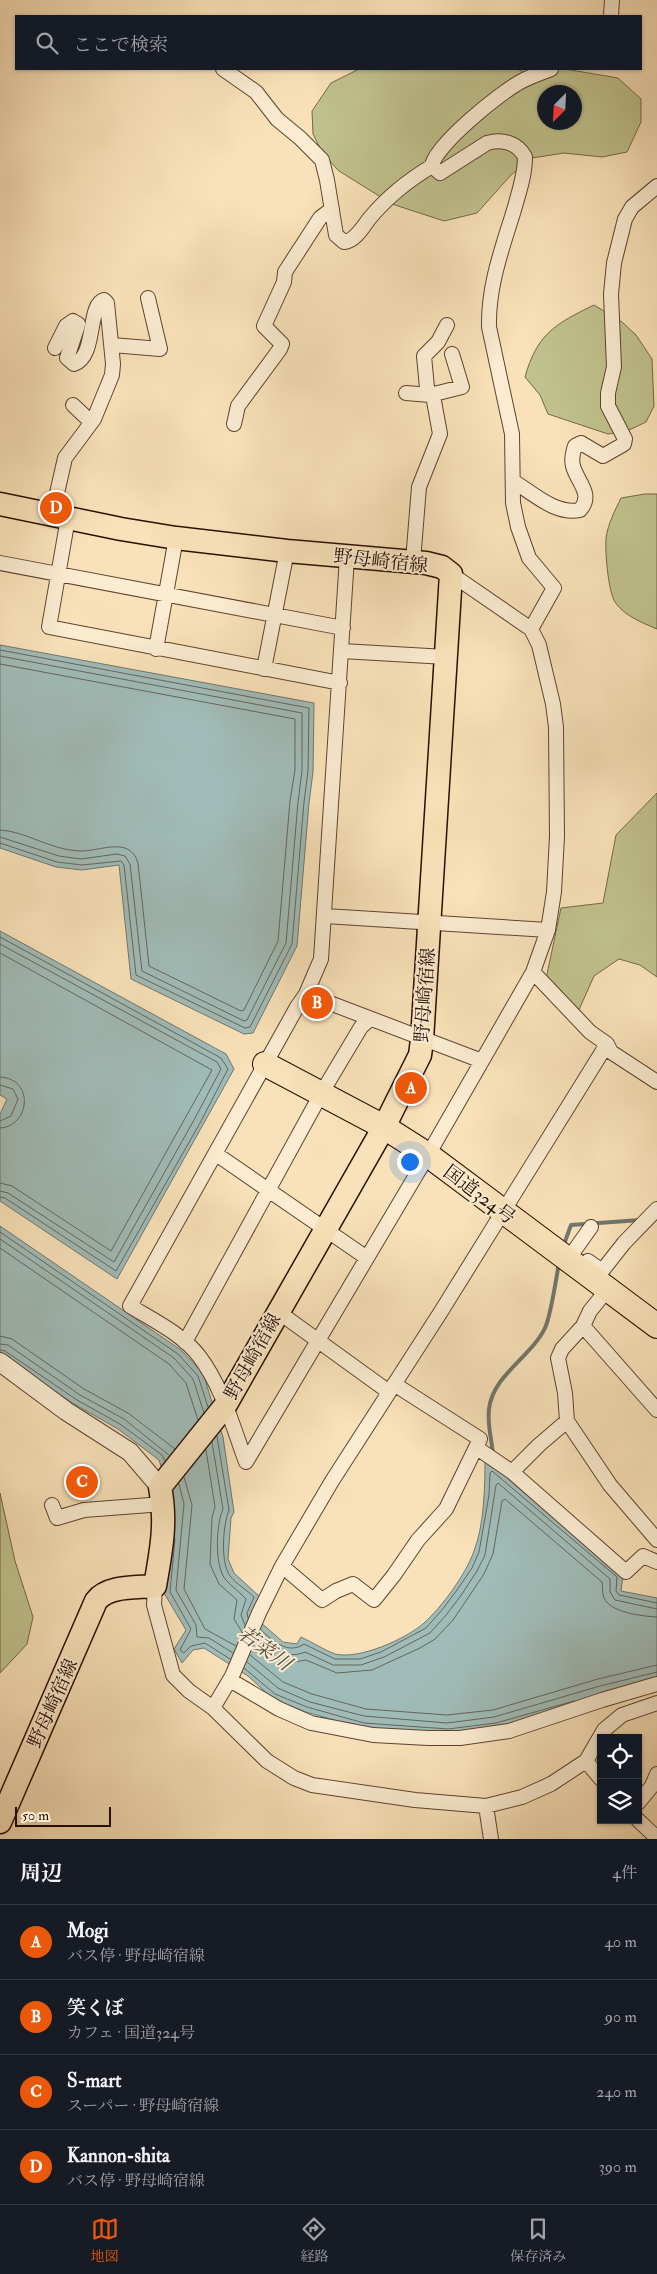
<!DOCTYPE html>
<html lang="ja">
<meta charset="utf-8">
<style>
body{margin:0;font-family:"IM FELL Double Pica","Noto Serif JP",serif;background:#20242c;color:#f1f3f6}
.controls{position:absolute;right:15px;bottom:15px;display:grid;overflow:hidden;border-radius:0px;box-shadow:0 1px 4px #0004}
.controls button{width:45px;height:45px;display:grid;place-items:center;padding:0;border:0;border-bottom:1px solid #363941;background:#171b24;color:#f1f3f6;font:25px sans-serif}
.compass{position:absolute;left:537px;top:85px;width:45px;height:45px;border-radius:50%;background:#171b24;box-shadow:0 1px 4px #0004;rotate:204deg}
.scale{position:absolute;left:15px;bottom:12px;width:96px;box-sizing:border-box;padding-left:5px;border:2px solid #2a0e00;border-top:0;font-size:14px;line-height:18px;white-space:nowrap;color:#2a0e00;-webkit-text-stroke:4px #fbecd2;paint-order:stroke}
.you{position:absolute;left:409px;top:1161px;width:18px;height:18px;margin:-12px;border:4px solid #fff;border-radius:50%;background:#1a73e8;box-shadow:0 0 0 8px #1a73e833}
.badge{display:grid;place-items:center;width:32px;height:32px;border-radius:50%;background:#ea580c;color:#fff;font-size:16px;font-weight:700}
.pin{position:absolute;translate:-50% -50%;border:2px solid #fff;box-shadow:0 1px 5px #0006}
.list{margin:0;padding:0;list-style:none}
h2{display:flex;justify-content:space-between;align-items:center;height:65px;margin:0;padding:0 20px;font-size:21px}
h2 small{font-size:16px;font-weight:400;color:#9ea1a6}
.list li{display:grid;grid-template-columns:32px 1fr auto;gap:15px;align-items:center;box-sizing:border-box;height:75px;padding:0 20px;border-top:1px solid #363941}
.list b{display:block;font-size:19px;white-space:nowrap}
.list p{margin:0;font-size:16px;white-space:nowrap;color:#9ea1a6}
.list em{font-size:16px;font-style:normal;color:#9ea1a6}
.icon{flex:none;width:28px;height:28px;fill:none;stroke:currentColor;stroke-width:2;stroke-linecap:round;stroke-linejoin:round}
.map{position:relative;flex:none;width:657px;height:1839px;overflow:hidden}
.search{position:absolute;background:#171b24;box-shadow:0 1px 4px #0004;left:15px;right:15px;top:15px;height:55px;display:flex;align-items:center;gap:12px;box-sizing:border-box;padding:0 18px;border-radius:0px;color:#9ea1a6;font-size:19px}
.sheet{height:365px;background:#171b24}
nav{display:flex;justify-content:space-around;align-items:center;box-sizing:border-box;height:70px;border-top:1px solid #363941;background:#171b24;font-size:14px;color:#9ea1a6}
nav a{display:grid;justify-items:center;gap:2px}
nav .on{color:#ea580c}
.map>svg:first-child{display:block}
</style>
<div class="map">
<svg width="657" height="1839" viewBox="0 0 657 1839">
<rect width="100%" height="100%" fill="#f9e2b9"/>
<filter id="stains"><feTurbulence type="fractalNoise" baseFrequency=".004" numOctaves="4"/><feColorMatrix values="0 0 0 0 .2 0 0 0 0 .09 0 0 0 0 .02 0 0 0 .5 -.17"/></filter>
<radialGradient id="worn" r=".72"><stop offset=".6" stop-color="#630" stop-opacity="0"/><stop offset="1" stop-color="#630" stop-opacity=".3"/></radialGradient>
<path fill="#c0c28d" stroke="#756846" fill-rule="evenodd" d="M359,69H517L527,73L549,69H565L618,78L641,99V122L627,152L602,157L564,153L532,158L511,175L477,213L444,221L392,204L339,171L323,154L313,134L312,111L331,83ZM544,92H574V122H544Z
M594,305L622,322L636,335L652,359L654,406L646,422L625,432L608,434L548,414L540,395L525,377C537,334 555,324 594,305Z
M645,494H657V629C643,623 624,616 615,602C608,591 605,551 606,538C608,524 615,510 621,498Z
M657,793V977L640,965L619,959L594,976L578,1012L546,979L561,908L603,903L616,835Z
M0,1493L15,1561L33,1617L27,1644L0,1673Z"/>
<path fill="#a0bcb8" stroke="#71766e" d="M0,645L314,703L313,772L309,803L297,946L253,1033L244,1034L131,979L119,865L82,870L56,867L0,848Z
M0,931L226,1054L234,1069L117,1279L0,1201V1114L7,1099L0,1095Z
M0,1226L181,1350L203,1373L207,1386L223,1437L234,1512L231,1518L228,1559L234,1573L260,1597L252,1615L283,1642L297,1644L301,1637C312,1642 324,1650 335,1654C359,1660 406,1639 424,1623C442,1607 466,1574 474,1551C484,1526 485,1487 485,1460L501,1470L623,1575L621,1591L657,1598V1683L496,1728L448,1734L362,1728L306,1712L272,1698L248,1676L204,1648L193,1650L182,1663L174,1649L186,1630L164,1593L173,1504L159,1460L118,1429L74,1404L0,1354Z"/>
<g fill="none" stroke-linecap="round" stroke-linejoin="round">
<path stroke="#65655c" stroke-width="1" d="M0,650L309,708L308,771L304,802L292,944L250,1027L245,1028L136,975L124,865L121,861L82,865L57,862L0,843
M0,656L302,713V771L298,802L286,943L247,1020L244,1021L142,971L130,864L125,856L117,854L81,859L59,856L0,837
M0,664L295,719V770L290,801L278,941L244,1010L241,1011L149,966L138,863C130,835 99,852 79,851C51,850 25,831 0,830
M0,937L221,1058L228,1069L200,1123L116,1271L5,1198L0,1197
M0,944L217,1062L221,1069L194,1120L114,1262L8,1193L0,1191
M0,953L212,1070L111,1251L12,1186L0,1183
M0,1077C36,1079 29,1127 0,1128
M0,1085L13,1089L18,1099L11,1116L0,1121
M0,1232L178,1354L198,1376L208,1407
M0,1239L174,1358L193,1379L204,1413
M0,1248L169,1364L186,1383L198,1420
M0,1336L12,1339L84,1389L128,1413L175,1449
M0,1344L8,1345L80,1395L124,1419L169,1455
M0,1350L5,1351L77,1400L120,1424L162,1455L165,1461
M217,1436L229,1510C223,1524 220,1563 230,1576C236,1584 247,1590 254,1597L247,1613L248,1618
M212,1442L223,1509C216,1524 214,1567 226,1580C232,1587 240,1592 246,1599L241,1615L245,1625
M206,1450L215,1507L212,1517L210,1564L219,1584L237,1600L234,1619L242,1632
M184,1477L192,1505L184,1589L205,1629L236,1646
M179,1484L184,1504L176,1590L196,1625L197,1637L209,1638L233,1653
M175,1539L170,1592L191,1629L180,1650L184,1653L191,1646L205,1643L230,1659
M261,1630C273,1641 288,1655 304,1644L335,1659H360L381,1652L426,1628L442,1610L457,1590L472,1568L479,1552L489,1495L490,1473L492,1471L617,1577L616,1591L619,1595L657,1603
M258,1636C272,1648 286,1660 305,1652L333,1665H361L384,1657L430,1633L447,1614L462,1594L477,1571L485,1555L496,1485L498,1483L610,1579V1592L615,1600L657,1609
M255,1643L276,1659L294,1662L306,1660L337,1673L372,1670L420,1648L435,1639L453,1620L484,1574L493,1554L502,1501L505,1499L602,1582C603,1587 602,1593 604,1598C611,1613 642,1616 657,1617
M250,1655L283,1682L312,1694L366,1709L447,1715L493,1710L598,1679L657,1665
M247,1662L278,1688L310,1702L364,1716L447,1723L494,1717L600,1686L657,1672
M244,1668L275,1694L307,1707L364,1723L448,1729L496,1723L574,1701"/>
<path stroke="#71766e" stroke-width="4" d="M563,1247L571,1225L640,1220
M493,1455C492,1440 487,1425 489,1409C493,1375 531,1357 545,1328C551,1315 556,1279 559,1263"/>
<defs>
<path id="minor" d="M611,16L612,0
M223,69L256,92L277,119L300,138L322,160L327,180L336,235L344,242C355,241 363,227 369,219C388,196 407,181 432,166
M112,345L160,349L148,298
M406,393L430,395L462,387L452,354
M73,405L91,422
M234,424L238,406L280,349L282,344L264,326L284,282L285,272L320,218L332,209
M513,481C533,493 555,515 580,510C594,494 577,482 573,466C571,459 573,452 575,446L581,443L603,456L624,444L625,439L608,406V393L614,367L611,294L614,263L625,219L632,207L657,186
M52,515L65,458L94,419L112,375L113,364L107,303L104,300C87,305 97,356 74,364L67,358L77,328L78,324L73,321L66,326L55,348
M68,518L49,627L340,683
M347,557L321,959L306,994L297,1007L130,1306C153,1320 182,1334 199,1356C222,1386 233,1427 246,1462L428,1155L533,972L548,930L554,892L557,836L556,727L553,704L539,645L531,629L451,574
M413,561L419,487L440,434L434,401L427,388L424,356L438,342L447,325
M0,563L343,628
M531,629L554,588L529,558L518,527L513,503L512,434L489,327C488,286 502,249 514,210C519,192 525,175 525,157C517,142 502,139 487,143L440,173L432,166C434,146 502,91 522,81C531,76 541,73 551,69
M156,649L176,538
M342,651L446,657
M264,669L287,551
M325,916L548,930
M306,994L482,1061
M607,1044L611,1052L657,1082
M216,1154L367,1258
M574,1251L591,1227
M588,1261L602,1271L624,1243L657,1209
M607,1290L590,1311L583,1326L562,1349L558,1358L565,1393L567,1421L610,1485L657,1540
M277,1311L389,1392
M583,1326L657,1410
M185,1342L321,1094L361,1027L370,1019
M477,1448L512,1472L626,1572L643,1556L657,1562
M512,1472L539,1445L567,1421
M52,1505L57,1518L84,1510L163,1504
M282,1566L322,1600L336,1591L353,1584L374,1600L394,1575L418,1540L446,1509L480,1439L394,1384
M155,1586L154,1605L173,1675L189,1691L213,1708L267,1761L294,1778L312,1785L415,1800L486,1806L522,1797L551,1784L586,1761L604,1730L622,1715L657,1703
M230,1680L279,1709L311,1723L373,1735L428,1738H460L509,1731L602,1700L657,1684
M213,1708L232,1676L259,1613L282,1566L332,1481L442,1310L607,1044L590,1032L533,972
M586,1761L601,1779
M638,1803L652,1786L657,1774
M486,1806L491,1839
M638,1820L657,1838"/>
<path id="tertiary" d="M0,1362L66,1411L130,1452L160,1487"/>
<path id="primary" d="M0,504L121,529L176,538L287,551L426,563L442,567L451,574L422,1040L420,1055L384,1127L225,1406L160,1487C167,1522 161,1552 155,1586C137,1588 108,1585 96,1601L0,1822"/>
<path id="trunk" d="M265,1064L384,1127L428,1155L657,1326"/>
</defs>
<use href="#minor" stroke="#5e432e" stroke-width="16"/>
<use href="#tertiary" stroke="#5e432e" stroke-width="20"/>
<use href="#primary" stroke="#2a0e00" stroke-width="25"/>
<use href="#trunk" stroke="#2a0e00" stroke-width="26"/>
<use href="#minor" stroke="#fbecd2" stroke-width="14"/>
<use href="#tertiary" stroke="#fbecd2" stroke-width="18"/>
<use href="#primary" stroke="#f9e2b9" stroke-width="22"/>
<use href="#trunk" stroke="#f9e2b9" stroke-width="24"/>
</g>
<g text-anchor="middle" stroke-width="4" stroke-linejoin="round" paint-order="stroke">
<g font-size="19" fill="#2a0e00" stroke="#fbecd2">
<text transform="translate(381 560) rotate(6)" y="7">野母崎宿線</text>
<text transform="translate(424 995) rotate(-86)" y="7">野母崎宿線</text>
<text transform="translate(480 1194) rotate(37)" y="7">国道324号</text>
<text transform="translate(252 1356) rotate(-61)" y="7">野母崎宿線</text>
<text transform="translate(52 1703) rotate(-66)" y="7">野母崎宿線</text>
</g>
<g font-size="20" font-style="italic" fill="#534b40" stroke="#fbecd2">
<text transform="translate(265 1648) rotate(36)" y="7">若菜川</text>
</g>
</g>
<rect width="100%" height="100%" filter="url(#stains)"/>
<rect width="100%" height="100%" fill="url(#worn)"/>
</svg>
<div class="controls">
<button><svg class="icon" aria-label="locate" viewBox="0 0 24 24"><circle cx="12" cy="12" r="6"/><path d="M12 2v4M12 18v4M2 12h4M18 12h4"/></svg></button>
<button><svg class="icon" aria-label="layers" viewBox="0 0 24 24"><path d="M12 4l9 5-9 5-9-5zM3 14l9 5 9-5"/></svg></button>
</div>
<svg class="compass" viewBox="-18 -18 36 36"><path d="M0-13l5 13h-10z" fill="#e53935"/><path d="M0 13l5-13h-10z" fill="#9ea1a6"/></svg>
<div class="scale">50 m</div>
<div class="you"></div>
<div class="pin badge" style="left:411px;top:1088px">A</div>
<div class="pin badge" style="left:317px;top:1003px">B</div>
<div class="pin badge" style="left:82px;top:1482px">C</div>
<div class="pin badge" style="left:56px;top:508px">D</div>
<div class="search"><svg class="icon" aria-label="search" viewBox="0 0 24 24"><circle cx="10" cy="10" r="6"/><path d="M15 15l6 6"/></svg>ここで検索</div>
</div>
<section class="sheet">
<h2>周辺<small>4件</small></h2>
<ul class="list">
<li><span class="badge">A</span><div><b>Mogi</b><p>バス停 · 野母崎宿線</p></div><em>40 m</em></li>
<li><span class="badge">B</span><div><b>笑くぼ</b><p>カフェ · 国道324号</p></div><em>90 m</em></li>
<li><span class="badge">C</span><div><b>S-mart</b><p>スーパー · 野母崎宿線</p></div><em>240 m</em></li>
<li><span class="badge">D</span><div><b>Kannon-shita</b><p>バス停 · 野母崎宿線</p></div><em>390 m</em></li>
</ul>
</section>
<nav>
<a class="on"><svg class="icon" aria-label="map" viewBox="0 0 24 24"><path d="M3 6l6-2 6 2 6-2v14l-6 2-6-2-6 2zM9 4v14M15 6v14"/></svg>地図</a>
<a><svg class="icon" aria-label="directions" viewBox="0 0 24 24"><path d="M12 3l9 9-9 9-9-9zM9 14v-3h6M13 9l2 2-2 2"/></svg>経路</a>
<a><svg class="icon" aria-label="saved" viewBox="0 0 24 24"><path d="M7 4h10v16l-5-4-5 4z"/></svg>保存済み</a>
</nav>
